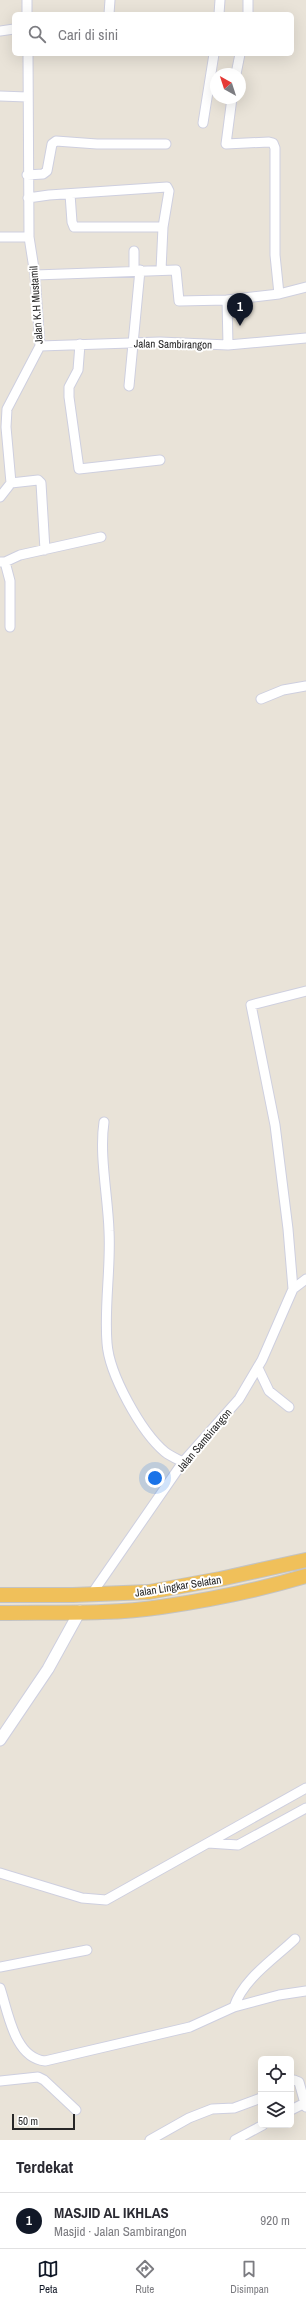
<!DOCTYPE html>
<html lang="id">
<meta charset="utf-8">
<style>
body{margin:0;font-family:"Archivo Narrow",sans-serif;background:#f2f2f3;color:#2b2b33}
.controls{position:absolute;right:12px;bottom:12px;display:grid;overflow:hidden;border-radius:6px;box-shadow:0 4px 16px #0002}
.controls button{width:36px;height:36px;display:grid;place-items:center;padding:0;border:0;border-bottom:1px solid #e1e1e2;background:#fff;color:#2b2b33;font:20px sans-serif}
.compass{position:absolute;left:210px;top:68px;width:36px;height:36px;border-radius:50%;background:#fff;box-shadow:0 4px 16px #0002;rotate:321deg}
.scale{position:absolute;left:12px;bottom:10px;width:63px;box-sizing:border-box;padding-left:4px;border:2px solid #272727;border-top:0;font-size:11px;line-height:14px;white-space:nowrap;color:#272727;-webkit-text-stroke:3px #fff;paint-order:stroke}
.you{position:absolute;left:155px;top:1478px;width:14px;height:14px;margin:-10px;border:3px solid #fff;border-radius:50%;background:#1a73e8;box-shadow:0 0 0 6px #1a73e833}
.badge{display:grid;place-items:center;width:26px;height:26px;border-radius:50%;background:#111827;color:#fff;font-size:13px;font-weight:700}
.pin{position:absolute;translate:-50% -33px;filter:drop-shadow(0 1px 2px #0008)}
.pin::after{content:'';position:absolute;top:21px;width:14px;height:12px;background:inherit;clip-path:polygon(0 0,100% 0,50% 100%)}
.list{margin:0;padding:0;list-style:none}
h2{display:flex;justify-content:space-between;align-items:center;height:52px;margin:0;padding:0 16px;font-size:17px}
h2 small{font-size:13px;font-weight:400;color:#7c7c81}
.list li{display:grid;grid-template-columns:26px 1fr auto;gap:12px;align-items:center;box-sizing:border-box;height:56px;padding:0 16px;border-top:1px solid #e1e1e2}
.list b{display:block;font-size:15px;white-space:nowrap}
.list p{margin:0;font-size:13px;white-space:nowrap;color:#7c7c81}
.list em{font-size:13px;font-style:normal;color:#7c7c81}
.icon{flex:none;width:22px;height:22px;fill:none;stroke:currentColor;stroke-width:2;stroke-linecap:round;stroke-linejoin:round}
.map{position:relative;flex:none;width:306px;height:2140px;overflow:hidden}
.search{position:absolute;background:#fff;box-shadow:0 4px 16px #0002;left:12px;right:12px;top:12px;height:44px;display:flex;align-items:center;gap:10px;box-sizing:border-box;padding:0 14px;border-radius:6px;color:#7c7c81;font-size:15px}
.sheet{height:108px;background:#fff}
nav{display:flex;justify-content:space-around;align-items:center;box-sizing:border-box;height:56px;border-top:1px solid #e1e1e2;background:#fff;font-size:11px;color:#7c7c81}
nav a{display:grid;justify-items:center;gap:2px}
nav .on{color:#111827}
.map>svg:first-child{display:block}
</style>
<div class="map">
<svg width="306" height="2140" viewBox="0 0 306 2140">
<rect width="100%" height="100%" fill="#e9e3d8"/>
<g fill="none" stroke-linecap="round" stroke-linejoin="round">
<defs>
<path id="minor" d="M27,0V14
M109,14L110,0
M219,14L220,0
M248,14V0
M0,31L14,29
M236,74L240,54
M0,96L27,97
M203,123L214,54
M27,175L43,174L47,171L52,144L56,141L97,144H166
M70,194L72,222L74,227H163L161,270
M28,198L49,195L167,187L169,191L163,227
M0,237H29
M134,251V270
M35,275L176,270L179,301L227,300
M279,294L306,287
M80,344L78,370L69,387V397L79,469L160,460
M228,345L227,300L279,294L275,255V148L273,143L269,142L226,144L232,98
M40,346L160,342L228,345L306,338
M129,386L140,270
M11,483L38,480L41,483L45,550
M0,497L11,483L6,427L7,409L40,346L35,275L29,237L28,54
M0,562H5L10,581V627
M5,562L20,555L101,537
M261,699L283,690L306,686
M104,1122C99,1155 108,1197 109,1231C111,1268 104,1306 107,1343C109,1374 141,1432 165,1452C170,1456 177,1459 183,1462
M293,1289L288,1229L275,1125L251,1005L306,991
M258,1368L269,1391L289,1407
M91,1595L183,1462L239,1399L262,1360L293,1289L306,1279
M208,1843L238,1845L306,1808
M0,1873L82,1898L106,1900L306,1788
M0,1967L87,1950
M0,1988C8,2011 14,2058 45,2061L190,2027L234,2007L279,1995L306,1991
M234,2007C243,1979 274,1959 295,1939
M0,2081L38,2077L44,2080L76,2110
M291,2081L294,2080L299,2082L306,2107
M291,2110L305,2103
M150,2140L189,2118L212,2109L234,2108L261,2098
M235,2140L263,2125"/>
<path id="tertiary" d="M0,1740L48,1669L80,1611"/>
<path id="trunk" d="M0,1595H73L149,1592L220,1579L306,1560
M0,1613C53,1612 108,1615 161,1607C209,1600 259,1590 306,1576"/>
</defs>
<use href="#minor" stroke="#cecfdf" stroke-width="11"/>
<use href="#tertiary" stroke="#cecfdf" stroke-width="13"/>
<use href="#trunk" stroke="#c3c3c3" stroke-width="16"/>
<use href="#minor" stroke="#fff" stroke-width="9"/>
<use href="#tertiary" stroke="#fff" stroke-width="11"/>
<use href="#trunk" stroke="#f0c05a" stroke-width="14"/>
</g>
<g text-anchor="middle" stroke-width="4" stroke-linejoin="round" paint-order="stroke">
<g font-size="11" fill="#272727" stroke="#fff">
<text transform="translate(36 305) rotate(-94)" y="4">Jalan K.H Mustamil</text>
<text transform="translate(173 344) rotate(1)" y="4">Jalan Sambirangon</text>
<text transform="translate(204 1440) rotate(-50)" y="4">Jalan Sambirangon</text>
<text transform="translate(178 1586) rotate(-9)" y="4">Jalan Lingkar Selatan</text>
</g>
</g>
</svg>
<div class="controls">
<button><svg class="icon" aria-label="locate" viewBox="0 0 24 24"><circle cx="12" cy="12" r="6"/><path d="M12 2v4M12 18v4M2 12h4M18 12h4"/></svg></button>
<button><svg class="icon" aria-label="layers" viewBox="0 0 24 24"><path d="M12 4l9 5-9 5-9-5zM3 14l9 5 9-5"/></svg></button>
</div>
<svg class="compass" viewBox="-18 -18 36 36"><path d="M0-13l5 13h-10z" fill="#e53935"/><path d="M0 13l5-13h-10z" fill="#7c7c81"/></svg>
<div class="scale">50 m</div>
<div class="you"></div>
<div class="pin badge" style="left:240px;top:326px">1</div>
<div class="search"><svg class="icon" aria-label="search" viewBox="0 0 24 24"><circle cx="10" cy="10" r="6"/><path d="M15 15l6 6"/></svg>Cari di sini</div>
</div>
<section class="sheet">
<h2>Terdekat<small></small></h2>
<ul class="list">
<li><span class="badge">1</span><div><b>MASJID AL IKHLAS</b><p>Masjid · Jalan Sambirangon</p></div><em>920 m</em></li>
</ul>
</section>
<nav>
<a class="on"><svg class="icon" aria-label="map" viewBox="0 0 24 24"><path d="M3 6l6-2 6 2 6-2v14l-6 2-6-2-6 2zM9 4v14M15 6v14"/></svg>Peta</a>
<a><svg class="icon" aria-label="directions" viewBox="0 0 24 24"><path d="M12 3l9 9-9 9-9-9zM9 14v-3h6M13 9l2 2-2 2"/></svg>Rute</a>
<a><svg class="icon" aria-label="saved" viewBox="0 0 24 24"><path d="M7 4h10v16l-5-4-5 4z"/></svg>Disimpan</a>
</nav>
